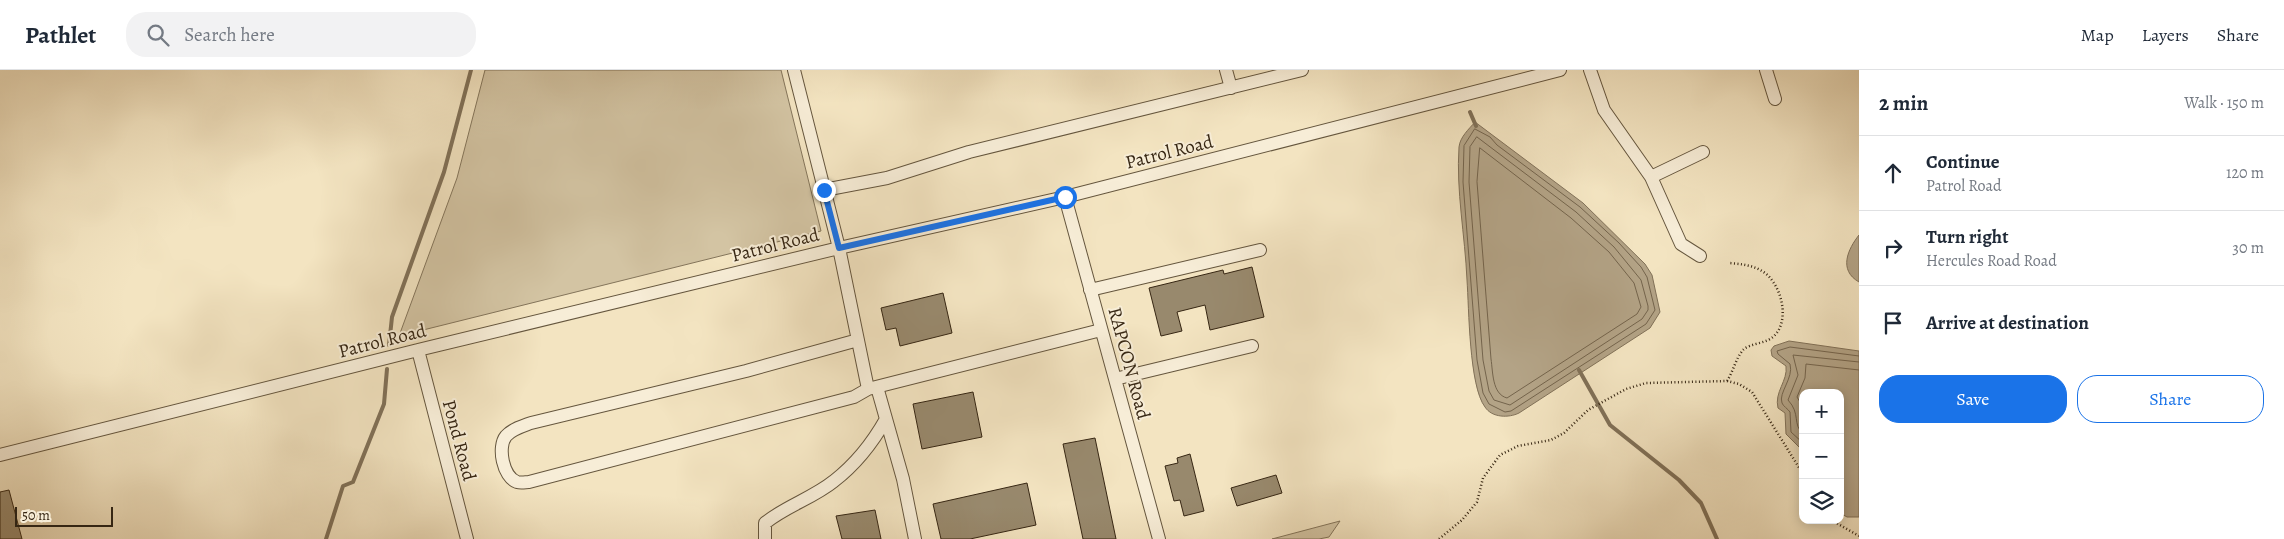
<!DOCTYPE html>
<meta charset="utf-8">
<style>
body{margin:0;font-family:Alegreya,serif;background:#f2f2f3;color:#1f2937}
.controls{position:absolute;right:15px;bottom:15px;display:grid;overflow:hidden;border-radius:10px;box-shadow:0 2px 12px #0003}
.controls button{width:45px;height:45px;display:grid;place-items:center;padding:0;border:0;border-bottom:1px solid #e0e1e3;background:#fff;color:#1f2937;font:25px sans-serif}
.scale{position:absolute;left:15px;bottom:12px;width:98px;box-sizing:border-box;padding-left:5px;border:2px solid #362613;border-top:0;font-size:14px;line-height:18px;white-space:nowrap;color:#362613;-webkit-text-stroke:4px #f7edd7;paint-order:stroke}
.stop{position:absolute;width:15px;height:15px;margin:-11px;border:4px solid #1a73e8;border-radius:50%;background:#fff}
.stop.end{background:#1a73e8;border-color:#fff;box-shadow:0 1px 5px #0008}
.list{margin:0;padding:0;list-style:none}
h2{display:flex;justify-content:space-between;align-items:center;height:65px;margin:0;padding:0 20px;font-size:21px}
h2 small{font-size:16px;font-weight:400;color:#747a83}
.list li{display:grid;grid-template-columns:32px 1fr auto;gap:15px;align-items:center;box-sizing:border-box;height:75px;padding:0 20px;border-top:1px solid #e0e1e3}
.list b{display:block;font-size:19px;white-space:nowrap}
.list p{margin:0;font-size:16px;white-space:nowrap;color:#747a83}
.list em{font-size:16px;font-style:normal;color:#747a83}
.actions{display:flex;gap:10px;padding:15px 20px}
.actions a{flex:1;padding:11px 0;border:1px solid #1a73e8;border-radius:20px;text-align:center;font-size:18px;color:#1a73e8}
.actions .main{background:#1a73e8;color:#fff}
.icon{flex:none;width:28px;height:28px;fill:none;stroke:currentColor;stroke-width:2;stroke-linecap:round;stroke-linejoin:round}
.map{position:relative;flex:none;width:1859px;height:469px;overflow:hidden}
header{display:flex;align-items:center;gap:30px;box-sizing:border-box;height:70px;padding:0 25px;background:#fff;border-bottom:1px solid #e0e1e3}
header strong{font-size:24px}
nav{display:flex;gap:28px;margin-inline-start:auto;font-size:18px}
.search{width:350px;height:45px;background:#f2f2f3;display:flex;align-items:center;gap:12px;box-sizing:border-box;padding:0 18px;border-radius:20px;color:#747a83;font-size:19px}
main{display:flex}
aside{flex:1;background:#fff}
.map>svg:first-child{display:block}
</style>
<header>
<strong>Pathlet</strong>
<div class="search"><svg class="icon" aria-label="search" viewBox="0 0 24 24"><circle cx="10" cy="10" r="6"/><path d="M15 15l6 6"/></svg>Search here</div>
<nav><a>Map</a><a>Layers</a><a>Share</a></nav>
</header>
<main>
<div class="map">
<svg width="1859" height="469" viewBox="0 0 1859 469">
<rect width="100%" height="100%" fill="#f3e4c1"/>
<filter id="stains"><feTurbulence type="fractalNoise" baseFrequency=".004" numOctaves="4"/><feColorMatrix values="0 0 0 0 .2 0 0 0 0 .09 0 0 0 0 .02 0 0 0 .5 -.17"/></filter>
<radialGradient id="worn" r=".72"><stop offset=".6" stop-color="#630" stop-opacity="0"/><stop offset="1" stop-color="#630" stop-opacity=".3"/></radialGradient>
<path fill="#d3c4a3" stroke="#84755b" d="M485,0H781L821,161L399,266L457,108Z
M1340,451L1329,467L1319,469H1272Z"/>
<path fill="#b3a386" stroke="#817158" d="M1475,52L1583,133L1645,194L1652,205L1660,242L1650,258L1519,343C1509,348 1492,348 1485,337C1469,316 1469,238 1467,210C1465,165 1456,121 1459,77C1460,67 1469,59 1475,52Z
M1859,165V212C1838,200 1848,179 1859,165Z
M1789,271L1859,281V447H1847L1840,443V323H1803V381L1786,364L1785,343L1778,338C1774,322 1788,311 1786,296L1772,286L1771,280L1774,276Z"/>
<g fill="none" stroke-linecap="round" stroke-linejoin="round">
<path stroke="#74644c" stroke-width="1" d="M1475,59L1490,67L1497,75L1580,137L1619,173L1641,197L1647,207L1655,240L1646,254L1511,341L1505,342L1489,334L1483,323L1477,290L1463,112L1464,76Z
M1477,67L1576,142L1614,177L1641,210L1648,236V240L1642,249L1510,335L1494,330L1489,321L1483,290L1469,112L1470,77Z
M1480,78L1571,148L1609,182L1634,213L1641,237L1637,244L1507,328C1492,324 1493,302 1491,289L1477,112Z
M1803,337L1797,327L1805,308L1806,294L1859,300
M1803,364C1792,354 1801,344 1788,330L1798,305L1793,285L1859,292
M1803,373L1791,362L1790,342C1788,339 1783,336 1782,333C1778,323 1794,308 1790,294L1778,284L1777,281L1790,277L1859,286"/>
<path stroke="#817158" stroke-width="4" d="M1470,42L1476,56
M389,275L392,247L444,102L471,0
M1579,300L1610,355L1679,410L1701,433L1717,469
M326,469L343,416L353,412L384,334L387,299"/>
</g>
<path fill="#98896d" stroke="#362613" d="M1252,197L1264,247L1210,260L1205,235L1177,242L1182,261L1161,266L1149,218L1223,200L1224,204Z
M943,223L952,263L900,276L896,258L886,260L881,238Z
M973,322L982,367L922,379L913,334Z
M1095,368L1116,469H1083L1063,374Z
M1190,384L1204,441L1184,446L1180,430L1174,431L1165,396L1178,393L1177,388Z
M1276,405L1282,423L1237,436L1231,418Z
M1027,413L1036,455L970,469H941L933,434Z
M9,420L22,469H0V422Z
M875,440L881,469H842L836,446Z"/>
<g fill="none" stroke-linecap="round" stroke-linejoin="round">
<defs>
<path id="minor" d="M794,0L839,178L868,319L1101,260
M1226,0L1231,18
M1590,0L1604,40L1651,107L1681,174L1700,186
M1766,0L1775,29
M1651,107L1703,82
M824,120L887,108L969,82L1302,0
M1065,127L1159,469
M1090,220L1260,180
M858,270L746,301L531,353C523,356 512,359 506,366C497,377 503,407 517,412C521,413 526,412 529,412L854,327L868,319
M418,280L467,469
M1115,309L1252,276
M877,317L903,409L915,469
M0,385L418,280L839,178L1065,127L1560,0
M765,469V453C786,436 813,428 834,411C856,394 873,372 886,349"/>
</defs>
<use href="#minor" stroke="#65563e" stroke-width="14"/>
<path stroke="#362613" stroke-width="2.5" stroke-dasharray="1 2.5" stroke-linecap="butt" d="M1727,311C1733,302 1736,288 1743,280C1750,273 1766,274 1774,266C1791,250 1781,212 1762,201C1752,195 1741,194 1729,193
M1831,450L1859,466
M1439,469L1462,450L1477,432L1483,408L1500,385L1518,376L1551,370L1564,363L1588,340L1626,319L1646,313L1727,311L1739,314L1752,322L1803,404"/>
<use href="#minor" stroke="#f7edd7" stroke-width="12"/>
</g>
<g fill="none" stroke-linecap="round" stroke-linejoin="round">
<path stroke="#1a73e8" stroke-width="6" d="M824,120L839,178L1065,127"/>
</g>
<g text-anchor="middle" stroke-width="4" stroke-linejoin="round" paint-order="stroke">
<g font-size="19" fill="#362613" stroke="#f7edd7">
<text transform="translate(1169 81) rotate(-14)" y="7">Patrol Road</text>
<text transform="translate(775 174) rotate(-14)" y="7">Patrol Road</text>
<text transform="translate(382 270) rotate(-14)" y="7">Patrol Road</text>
<text transform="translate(1130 293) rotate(75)" y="7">RAPCON Road</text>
<text transform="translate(460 370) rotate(75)" y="7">Pond Road</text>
</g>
</g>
<rect width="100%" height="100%" filter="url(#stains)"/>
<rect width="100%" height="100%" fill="url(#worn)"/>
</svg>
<div class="controls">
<button>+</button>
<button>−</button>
<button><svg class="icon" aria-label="layers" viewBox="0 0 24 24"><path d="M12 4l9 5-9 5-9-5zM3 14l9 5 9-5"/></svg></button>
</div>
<div class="scale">50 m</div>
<div class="stop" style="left:1065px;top:127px"></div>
<div class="stop end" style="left:824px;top:120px"></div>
</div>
<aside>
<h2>2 min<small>Walk · 150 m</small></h2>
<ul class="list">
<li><svg class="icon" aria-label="ahead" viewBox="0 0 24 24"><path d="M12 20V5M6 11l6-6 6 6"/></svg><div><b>Continue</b><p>Patrol Road</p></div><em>120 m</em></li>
<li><svg class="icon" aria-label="right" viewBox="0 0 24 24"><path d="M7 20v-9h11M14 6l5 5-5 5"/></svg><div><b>Turn right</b><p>Hercules Road Road</p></div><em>30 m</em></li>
<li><svg class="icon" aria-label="arrive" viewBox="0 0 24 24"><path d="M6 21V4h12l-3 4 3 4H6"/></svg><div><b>Arrive at destination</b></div></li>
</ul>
<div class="actions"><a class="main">Save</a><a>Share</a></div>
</aside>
</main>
